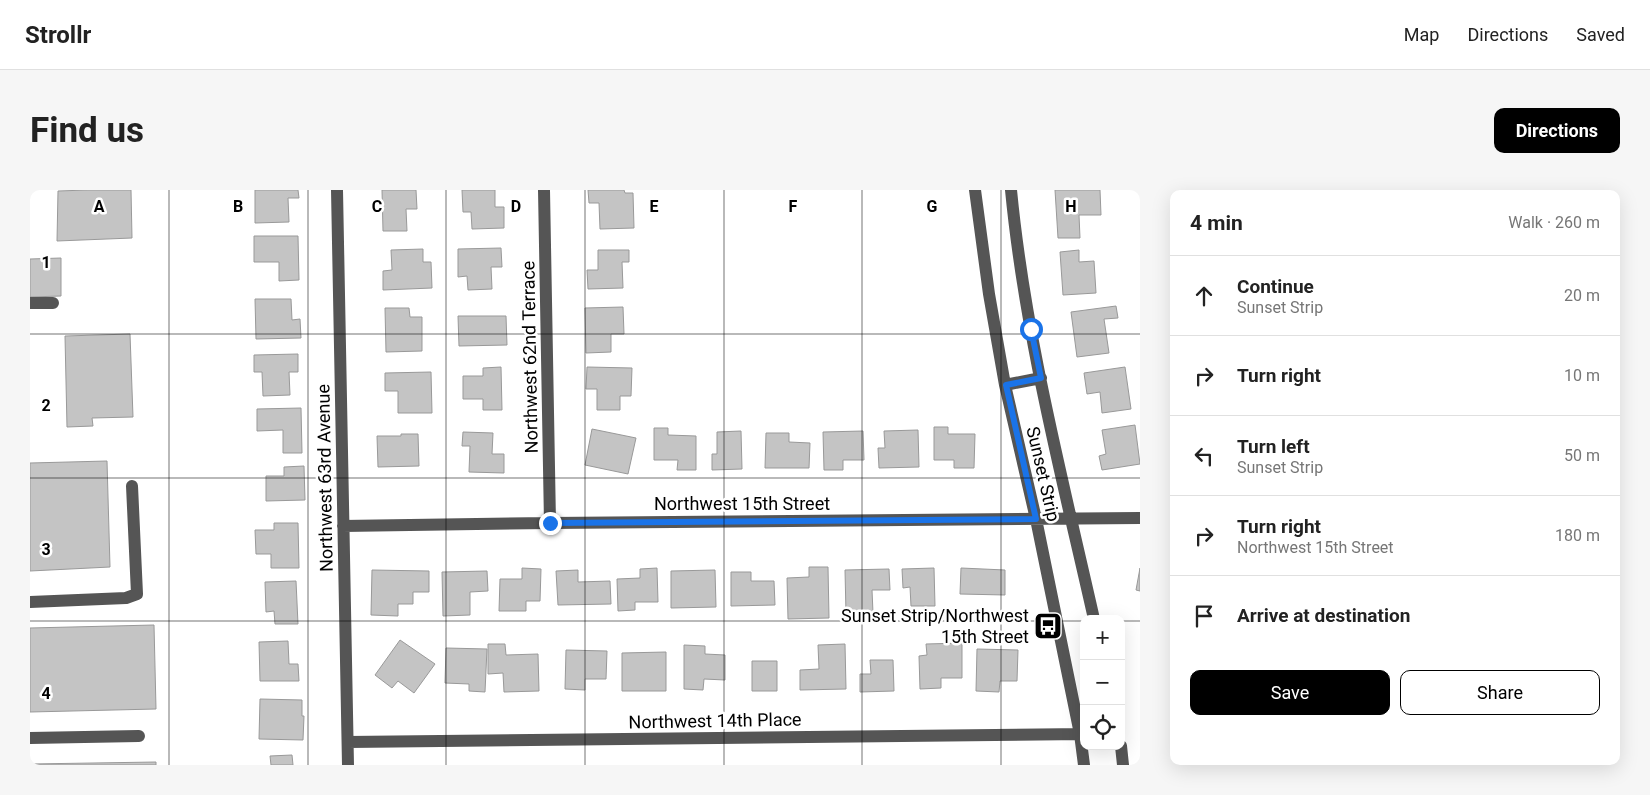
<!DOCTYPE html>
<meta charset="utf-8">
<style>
body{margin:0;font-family:Roboto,sans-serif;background:#f6f6f6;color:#222}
.controls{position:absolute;right:15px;bottom:15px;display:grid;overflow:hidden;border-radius:10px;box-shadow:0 5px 20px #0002}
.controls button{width:45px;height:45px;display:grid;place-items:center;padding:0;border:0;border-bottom:1px solid #e0e0e0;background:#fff;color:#222;font:25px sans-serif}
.stop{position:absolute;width:15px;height:15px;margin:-11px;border:4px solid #1a73e8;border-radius:50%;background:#fff}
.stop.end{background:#1a73e8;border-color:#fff;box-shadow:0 1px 5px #0008}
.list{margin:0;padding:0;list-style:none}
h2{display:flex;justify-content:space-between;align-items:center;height:65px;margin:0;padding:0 20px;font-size:21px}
h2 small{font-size:16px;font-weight:400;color:#767676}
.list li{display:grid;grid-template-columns:32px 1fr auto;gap:15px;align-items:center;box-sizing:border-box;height:80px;padding:0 20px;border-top:1px solid #e0e0e0}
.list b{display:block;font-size:19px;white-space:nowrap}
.list p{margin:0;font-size:16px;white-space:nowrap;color:#767676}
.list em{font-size:16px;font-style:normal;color:#767676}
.actions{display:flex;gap:10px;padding:15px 20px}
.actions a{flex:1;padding:11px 0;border:1px solid #000;border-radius:10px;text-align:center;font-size:18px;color:#000}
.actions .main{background:#000;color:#fff}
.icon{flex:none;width:28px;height:28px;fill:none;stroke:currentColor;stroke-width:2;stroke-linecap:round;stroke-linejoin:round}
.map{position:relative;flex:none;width:1110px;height:575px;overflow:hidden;border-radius:10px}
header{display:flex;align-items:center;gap:30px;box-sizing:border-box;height:70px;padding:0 25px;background:#fff;border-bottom:1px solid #e0e0e0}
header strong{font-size:24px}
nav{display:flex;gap:28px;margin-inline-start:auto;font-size:18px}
.intro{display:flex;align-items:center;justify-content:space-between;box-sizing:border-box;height:120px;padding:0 30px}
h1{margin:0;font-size:35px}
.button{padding:12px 22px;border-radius:10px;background:#000;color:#fff;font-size:18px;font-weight:700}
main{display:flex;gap:30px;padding:0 30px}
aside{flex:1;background:#fff;border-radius:10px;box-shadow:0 5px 20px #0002}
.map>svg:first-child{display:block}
</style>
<header>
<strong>Strollr</strong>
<nav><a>Map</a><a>Directions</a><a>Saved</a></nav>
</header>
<div class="intro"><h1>Find us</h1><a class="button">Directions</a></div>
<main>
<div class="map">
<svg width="1110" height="575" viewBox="0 0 1110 575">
<rect width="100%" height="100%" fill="#fff"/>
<path fill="#c4c4c4" stroke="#999" d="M57,0H101L102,48L27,51L28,1Z
M225,0H268L269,8H258L259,32L225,33Z
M352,0H386L387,19H376L377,41H353Z
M432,0H465V17H474V38L442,39L441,22H433Z
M558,0H594L595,3H603L604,38L570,39L569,13H559Z
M1025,0H1070L1071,25H1049L1050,48H1028Z
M224,46H268L269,90L249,91V72H224Z
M471,58L472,77H461L462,99L438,100L437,86L428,87V59Z
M393,59V72H401L402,98L353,100V81L362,80L361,60Z
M568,60H599V72H592L593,98L558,99L557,80H568Z
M1049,60V72L1064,71L1066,103L1033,105L1030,62Z
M31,68V106L0,107V69Z
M225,109H261L262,130L270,129L271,148L226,149Z
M1086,116L1088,128L1074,129L1079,163L1047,167L1041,122Z
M593,117L594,144H581V162L556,163L555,118Z
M355,118H379L380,127H392V161L356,162Z
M428,126H476L477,155L429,156Z
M100,144L103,227L62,228L63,236L37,237L35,146Z
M268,164V182H259L260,205L233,206L232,182H224V165Z
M471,177L472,220H453V209H433V186H453V178Z
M557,177L602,178L601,206H590V220H567V199H556Z
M1095,177L1101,219L1072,223L1070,202L1057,204L1054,183Z
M401,182L402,223H368V201H355V183Z
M271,218L272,263H253V240L227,241V219Z
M1105,235L1110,274L1072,280L1069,266L1076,264L1072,240Z
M904,237H918V244H945L944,278H924V270H904Z
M624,238H638V245L666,246V280H647L648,270H624Z
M562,239L606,248L598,284L555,275Z
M888,240L889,277L849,278L848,258H855L854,241Z
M711,241L712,279L682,280V264H687V242Z
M833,241L834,270H813V280H794L793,242Z
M433,242L463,243L462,264H474V283L439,282L440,256H432Z
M736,243H759V252L780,253L779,278H735Z
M371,244H388L389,276L348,277L347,246H371Z
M77,271L80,377L0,381V273Z
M274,276L275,310L236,311V286H254V277Z
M244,333H268L269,378H241V364H226L225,340H244Z
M779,377H798L799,428L758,429L757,388L779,387Z
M492,378L511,379L510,411H496V421H469L470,389H492Z
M627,378L628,412H605V420L588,421L587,389L610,388V379Z
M904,378L905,416H881L880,397L873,398L872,379Z
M931,378L975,380V405L930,404Z
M1110,378V401L1106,400Z
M859,379L860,400H842L843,423L816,424L815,380Z
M342,380L399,381V402H383V414H368V426L341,425Z
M548,380V392L580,391L581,414L528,415L526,381Z
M685,380L686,417L641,418V381Z
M457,381L458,401L440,402V425L413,426L412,382Z
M701,382H721V391H744L745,415L701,416Z
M266,391L268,434H245L244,421L236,422L235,392Z
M124,435L126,519L0,522V438Z
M370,450L405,474L384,503L368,491L362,498L345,485Z
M258,451L259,474H268L269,491H230L229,452Z
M932,453V488H911V498L890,499L889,466L897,465L896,454Z
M458,454H475L476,465L508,464L509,501L474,502L473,483L458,484Z
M815,454L816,499L770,500V480L789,479L788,455Z
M654,455L675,456V464L695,465V490L674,489L673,500L654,499Z
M416,458L457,459L455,502L439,501V494L415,493Z
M947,459L988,460L987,491H970L969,502L946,501Z
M536,460L577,461L576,489H555V500L535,499Z
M636,462V501H592V463Z
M840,470H863L864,501L830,502V484H841Z
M722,471H747V501H722Z
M230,509L272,510V526H274L273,550L229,549Z
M262,565L263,575H241L240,566Z
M126,572V575H0V574Z"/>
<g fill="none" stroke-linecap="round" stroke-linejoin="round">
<path stroke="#555" stroke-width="12" d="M307,0L318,575
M514,0L520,333
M945,0L959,104L975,195L1006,329L1050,544L1054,575
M981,0C995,145 1032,287 1064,429
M0,113H23
M975,195L1011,188
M313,336L520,333L1110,328
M0,412L96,408L107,404L102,296
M0,548L109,546
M318,552L1054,544
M1091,556L1093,575"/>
</g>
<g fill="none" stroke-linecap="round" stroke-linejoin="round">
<path stroke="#1a73e8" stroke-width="6" d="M520,333L1006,329L976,195L1011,188L1001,139"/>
</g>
<path fill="none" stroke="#000" stroke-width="1" stroke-opacity="0.55" d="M139,0V575M278,0V575M416,0V575M555,0V575M694,0V575M832,0V575M971,0V575M0,144H1110M0,288H1110M0,431H1054M1091,431H1110"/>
<defs>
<symbol id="bus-square" viewBox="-11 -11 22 22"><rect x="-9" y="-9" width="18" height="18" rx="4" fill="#000" stroke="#fff"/><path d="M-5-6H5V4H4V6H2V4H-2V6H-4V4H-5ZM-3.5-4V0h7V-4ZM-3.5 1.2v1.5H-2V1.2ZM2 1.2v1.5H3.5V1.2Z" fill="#fff"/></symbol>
</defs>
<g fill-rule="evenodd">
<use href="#bus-square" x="1002" y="420" width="32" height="32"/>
</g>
<g text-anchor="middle" stroke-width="5" stroke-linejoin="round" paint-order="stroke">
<g font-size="18" fill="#000" stroke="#fff">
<text transform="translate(500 167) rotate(-91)" y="6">Northwest 62nd Terrace</text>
<text transform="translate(1013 284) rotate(77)" y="6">Sunset Strip</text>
<text transform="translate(295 288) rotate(-91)" y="6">Northwest 63rd Avenue</text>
<text x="712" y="320">Northwest 15th Street</text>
<text transform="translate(685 531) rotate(-1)" y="6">Northwest 14th Place</text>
</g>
<g font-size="18" fill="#000" stroke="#fff" text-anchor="end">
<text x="999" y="432">Sunset Strip/Northwest<tspan x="999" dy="21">15th Street</tspan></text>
</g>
</g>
<g font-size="16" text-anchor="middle" font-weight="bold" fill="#000" stroke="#fff" stroke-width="5" stroke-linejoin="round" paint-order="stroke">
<text x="69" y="22">A</text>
<text x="208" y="22">B</text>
<text x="347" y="22">C</text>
<text x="486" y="22">D</text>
<text x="624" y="22">E</text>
<text x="763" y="22">F</text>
<text x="902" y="22">G</text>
<text x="1041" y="22">H</text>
<text x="16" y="78">1</text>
<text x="16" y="221">2</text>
<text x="16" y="365">3</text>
<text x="16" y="509">4</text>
</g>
</svg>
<div class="controls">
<button>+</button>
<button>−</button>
<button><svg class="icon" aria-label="locate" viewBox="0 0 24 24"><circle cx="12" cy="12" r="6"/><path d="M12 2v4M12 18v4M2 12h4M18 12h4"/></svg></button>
</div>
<div class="stop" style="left:1001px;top:139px"></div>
<div class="stop end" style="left:520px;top:333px"></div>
</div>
<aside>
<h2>4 min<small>Walk · 260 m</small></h2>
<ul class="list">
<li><svg class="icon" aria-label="ahead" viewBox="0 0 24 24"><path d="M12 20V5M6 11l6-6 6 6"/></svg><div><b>Continue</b><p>Sunset Strip</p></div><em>20 m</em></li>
<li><svg class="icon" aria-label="right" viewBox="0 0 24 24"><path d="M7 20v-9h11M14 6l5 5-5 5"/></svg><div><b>Turn right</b></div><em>10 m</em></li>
<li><svg class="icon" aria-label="left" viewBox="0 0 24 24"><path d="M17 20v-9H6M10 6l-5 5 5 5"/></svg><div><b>Turn left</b><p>Sunset Strip</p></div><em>50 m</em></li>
<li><svg class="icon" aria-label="right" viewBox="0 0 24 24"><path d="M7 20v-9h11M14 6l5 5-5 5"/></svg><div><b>Turn right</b><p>Northwest 15th Street</p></div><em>180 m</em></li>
<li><svg class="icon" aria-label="arrive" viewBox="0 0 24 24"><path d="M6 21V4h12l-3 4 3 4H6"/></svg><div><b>Arrive at destination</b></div></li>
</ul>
<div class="actions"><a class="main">Save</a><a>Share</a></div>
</aside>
</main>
